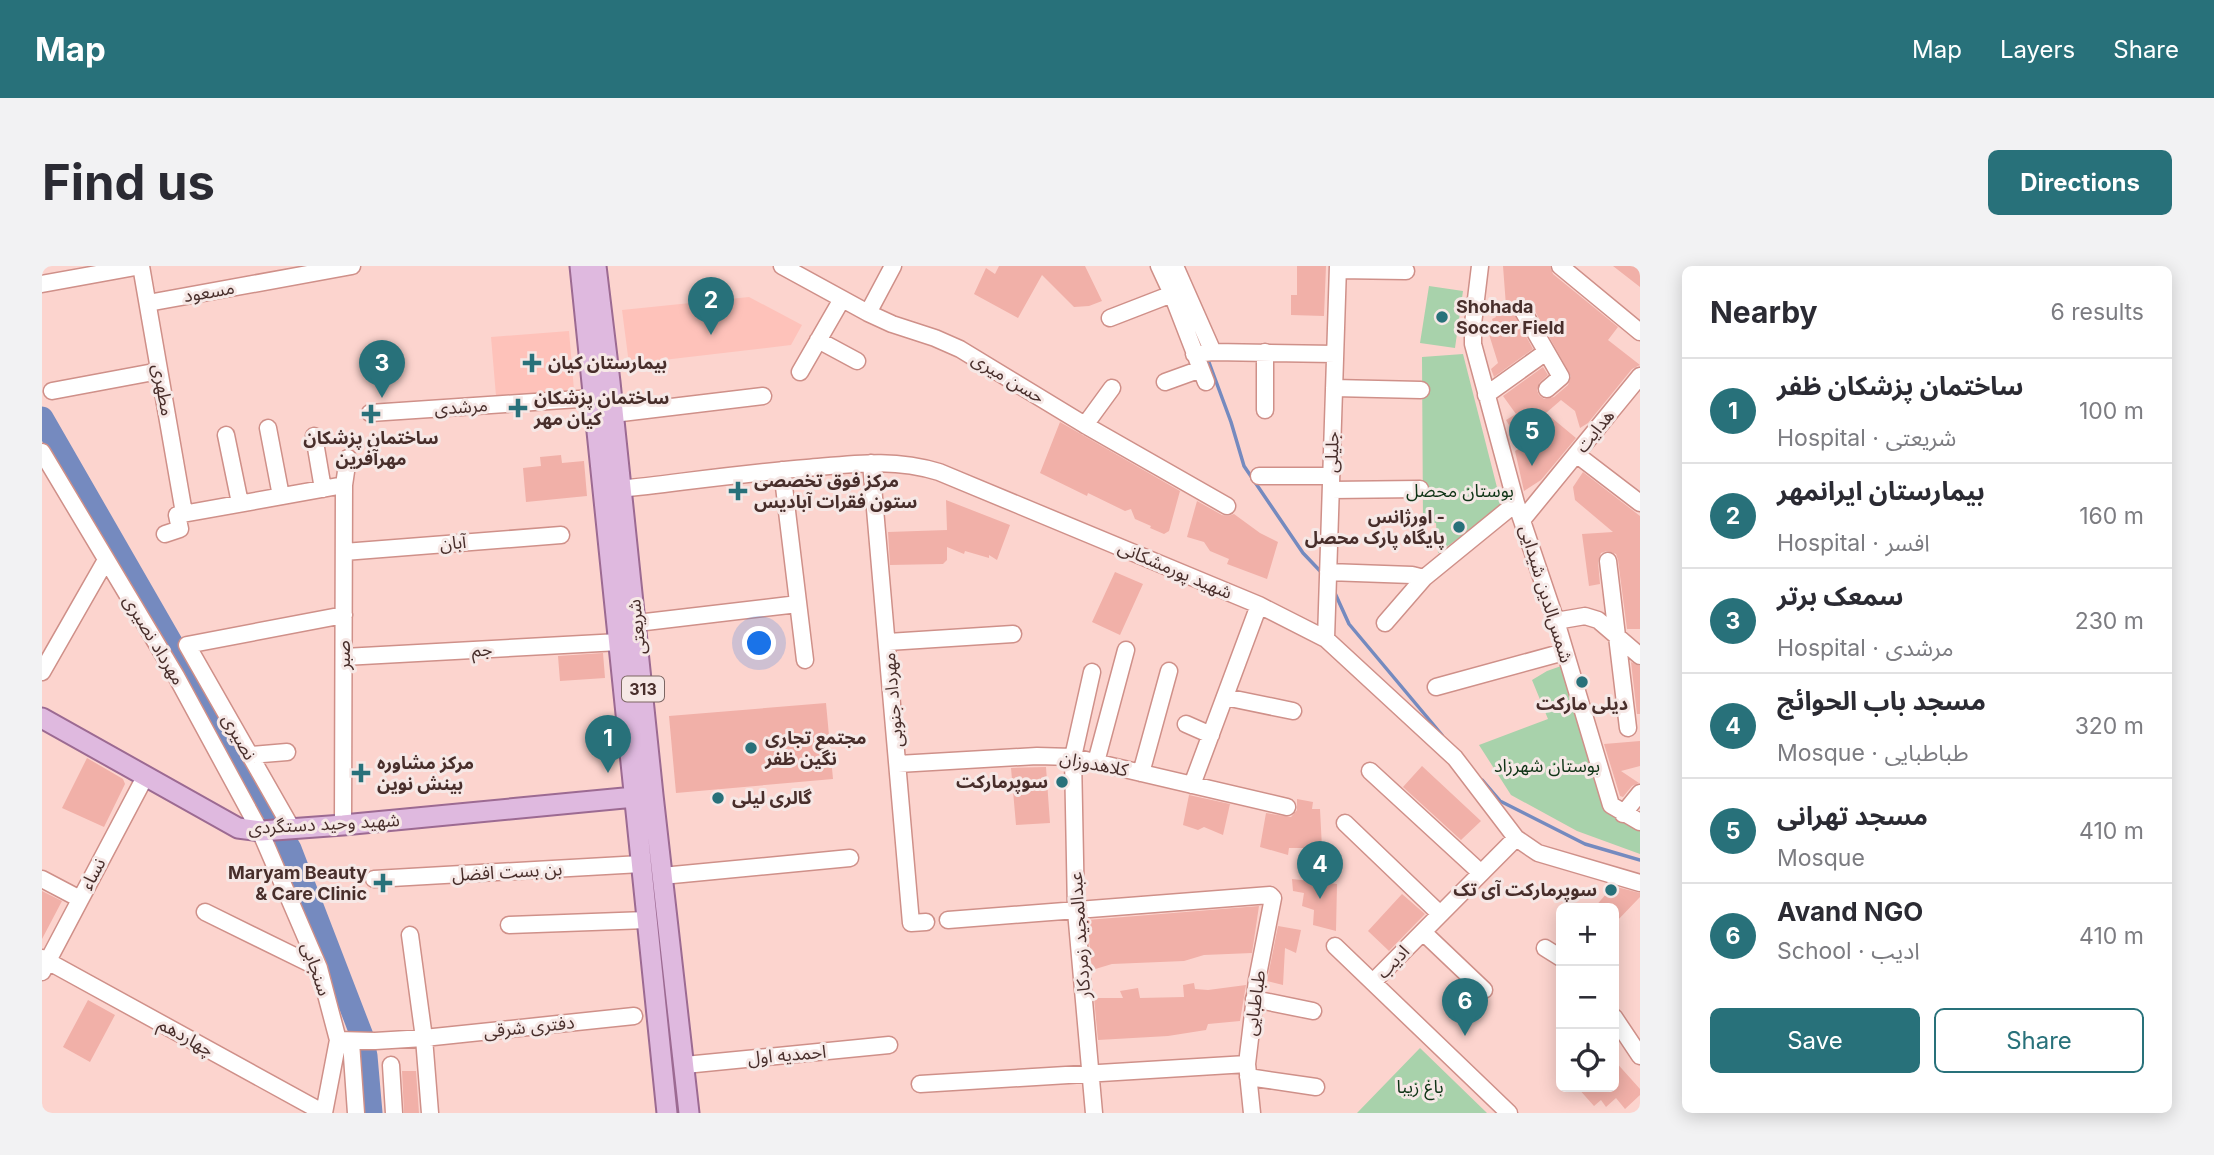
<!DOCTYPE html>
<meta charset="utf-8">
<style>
body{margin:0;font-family:Inter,"Noto Sans Arabic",sans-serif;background:#f2f2f3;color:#2b2b33}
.controls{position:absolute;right:21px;bottom:21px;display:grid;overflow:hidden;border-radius:10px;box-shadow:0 4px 18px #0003}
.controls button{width:63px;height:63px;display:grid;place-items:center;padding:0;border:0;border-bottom:2px solid #e1e1e2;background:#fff;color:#2b2b33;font:35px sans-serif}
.you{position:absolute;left:718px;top:378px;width:24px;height:24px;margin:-18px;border:5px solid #fff;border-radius:50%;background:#1a73e8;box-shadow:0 0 0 10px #1a73e833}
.badge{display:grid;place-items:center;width:46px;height:46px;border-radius:50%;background:#28717a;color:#fff;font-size:23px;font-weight:700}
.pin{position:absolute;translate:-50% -58px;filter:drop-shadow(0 2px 4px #0008)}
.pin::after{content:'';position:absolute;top:37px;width:24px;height:21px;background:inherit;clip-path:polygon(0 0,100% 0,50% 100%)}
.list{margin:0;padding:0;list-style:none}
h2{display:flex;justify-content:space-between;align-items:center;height:91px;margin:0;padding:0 28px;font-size:30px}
h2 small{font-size:23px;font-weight:400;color:#7c7c81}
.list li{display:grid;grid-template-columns:46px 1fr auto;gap:21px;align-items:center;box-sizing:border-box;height:105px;padding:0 28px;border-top:2px solid #e1e1e2}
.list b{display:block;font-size:26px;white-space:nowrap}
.list p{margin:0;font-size:23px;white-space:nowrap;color:#7c7c81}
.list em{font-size:23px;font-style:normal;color:#7c7c81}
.actions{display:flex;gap:14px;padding:21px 28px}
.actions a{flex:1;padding:16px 0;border:2px solid #28717a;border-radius:10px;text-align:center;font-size:24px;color:#28717a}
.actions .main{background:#28717a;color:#fff}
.icon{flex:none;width:38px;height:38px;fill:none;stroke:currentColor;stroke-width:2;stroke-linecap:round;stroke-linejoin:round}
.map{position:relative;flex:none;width:1598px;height:847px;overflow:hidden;border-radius:10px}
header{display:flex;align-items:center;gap:42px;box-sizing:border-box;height:98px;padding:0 35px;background:#28717a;color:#fff}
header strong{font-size:33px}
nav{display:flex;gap:38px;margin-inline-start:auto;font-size:24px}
.intro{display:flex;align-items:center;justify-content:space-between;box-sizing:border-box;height:168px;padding:0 42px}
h1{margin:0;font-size:49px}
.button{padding:18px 32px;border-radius:10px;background:#28717a;color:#fff;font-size:24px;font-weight:700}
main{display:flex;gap:42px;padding:0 42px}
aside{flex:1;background:#fff;border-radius:10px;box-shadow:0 4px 18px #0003}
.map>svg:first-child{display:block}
</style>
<header>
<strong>Map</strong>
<nav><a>Map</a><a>Layers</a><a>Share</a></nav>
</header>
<div class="intro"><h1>Find us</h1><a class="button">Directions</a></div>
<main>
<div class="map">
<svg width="1598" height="847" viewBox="0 0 1598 847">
<rect width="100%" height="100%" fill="#fcd4ce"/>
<path fill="#fec2ba" d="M707,31L760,59L749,79L587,98L580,44Z
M527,65L532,124L454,130L449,71Z"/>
<path fill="#a8d2ab" d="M1387,20L1421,25L1413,82L1378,77Z
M1421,88L1460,241L1396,287L1394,257H1381L1380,91Z
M1522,399L1562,541L1598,563V588L1535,565L1469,529L1437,479L1506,453L1490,414L1505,405Z
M1378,782L1445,847H1315Z"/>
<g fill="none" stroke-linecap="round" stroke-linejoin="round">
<path stroke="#758abf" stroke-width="3.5" d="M1152,63L1160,81
M1165,91L1189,156L1202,200L1261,287L1280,307
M1292,325L1307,358L1400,469
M1440,514L1458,535L1543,578L1598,594"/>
<path stroke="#758abf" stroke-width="23" d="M0,152L248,583L320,770L324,790L329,847"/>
</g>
<path fill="#f1b0a8" d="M957,0H1043L1060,35L1047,40L1032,41L1000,9L976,52L932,28L944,2L953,8Z
M1255,0H1284L1282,50L1249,49V29H1255Z
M1461,0H1508L1511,8L1576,61L1566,74L1598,99L1590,103L1546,157L1538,162L1533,145L1519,134L1504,147L1534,172L1499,214L1482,225L1473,185L1480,181L1464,154L1474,148L1461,130L1501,101L1506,109L1498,116L1495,124L1497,129L1502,133L1512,131L1526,119L1529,110L1490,40L1480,35L1472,39L1471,46L1491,83L1452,111L1449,103L1456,97L1445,62L1452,59L1450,53L1454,51L1452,46L1464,40Z
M1571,0H1598V21Z
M1018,156L1138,225L1127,265L1122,268L1108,262L1109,260L1093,253L1089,243L1083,245L1046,227L1045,230L998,207Z
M519,189L520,197L542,195L545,230L484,236L481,202L499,200L498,191Z
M1541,206L1598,250V363H1585L1576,294L1574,288L1565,285L1559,287L1556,296L1558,318L1547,320L1540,268L1571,266L1533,234L1531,221Z
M904,234L968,259L955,294L947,289V292L923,285L922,288L905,281V294L901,298L848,299L846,266L905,264Z
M1155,235L1180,249L1186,250L1192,248L1218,267L1236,276L1225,313L1185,298L1187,293L1168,285L1162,276L1145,271Z
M1073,306L1101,318L1078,369L1050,356Z
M561,387L563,412L518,415L516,390Z
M1589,396L1598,400V448H1595Z
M784,437L791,513L634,527L627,450Z
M1598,475V500L1579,505L1597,517L1590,520L1581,531L1578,530L1562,478Z
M45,492L81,513L83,518L62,561L20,542Z
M1380,500L1439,555L1419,574L1361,521Z
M1004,501L1008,557L974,559L969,502Z
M1147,529L1188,538L1181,569L1162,561L1156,564L1141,559Z
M1255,533L1271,536L1270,543H1278L1280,582H1247L1246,589L1218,581L1224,547L1249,551L1255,544Z
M1250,613L1295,618L1294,665L1271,659L1272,644L1260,640L1262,627L1251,625Z
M1571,620L1598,627V631L1572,658V642H1552Z
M0,625L20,635L0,673Z
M1360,628L1383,648L1347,685L1326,665Z
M1217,640L1210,687L1162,689L1142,695L1070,698L1050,704L1045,654Z
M1236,660L1259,664L1254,687L1243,682L1241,719L1225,715Z
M1152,717L1153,723L1166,724L1204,719L1198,755L1166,758L1164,764L1126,770L1056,774L1052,732H1081L1078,725L1096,722L1098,732L1142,731L1141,719Z
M46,734L73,749L48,796L21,781Z
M1572,794L1598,823V829L1583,843L1574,832L1564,841L1559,834L1552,840L1535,821H1572Z
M360,805H374L377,847H362Z"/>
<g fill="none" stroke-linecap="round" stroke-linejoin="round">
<defs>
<path id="minor" d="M99,0L142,247
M740,0L826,47L850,58L893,72L918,83L1043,159L1185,240
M1117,0L1130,28L1164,116
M1133,0L1171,86
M1438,0L1431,58V78L1474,237L1514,355L1569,539L1598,556
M1518,0L1598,66
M1296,4L1364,5
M0,18L99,0
M106,37L310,0
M1481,45L1519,111L1505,123
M826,47L851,0
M1068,52L1130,28
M776,74L815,95
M1152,88L1171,86L1293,88
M758,106L800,33
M1123,116L1159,103
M1292,122L1379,124
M10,125L117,105
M1444,129L1504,86
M1223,144V86
M328,147L552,132
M571,148L721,130
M1043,159L1070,122
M226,162L239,230
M184,169L198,237
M272,170L281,223
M0,186L134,410L218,565L277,702L296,774L282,847
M1534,188L1598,237
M829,197L869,657L884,656
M740,204L763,394
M1217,210H1289
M302,219L306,192
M579,223C641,216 703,207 765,202C812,198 851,192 897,206L1217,339L1284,373L1413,492L1474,572L1496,587L1598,617
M1289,224L1378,223
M1481,253L1598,110
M123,268L138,263L135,249L302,219L301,559
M302,286L519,269
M1566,295L1586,462
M1286,306L1370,309L1382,312
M1514,355L1543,350L1556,354L1598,390
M595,357L756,338
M1343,357L1382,312L1474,237
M1284,373L1296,0
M846,376L971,368
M302,391L577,376
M0,406L64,294
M1050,406L1031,491L1034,645L1052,847
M1394,421L1522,386
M1183,431L1251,445
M1144,458L1169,469
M208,489L245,486
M1054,496L1084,384
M856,498L995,490L1031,491L1245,541
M1328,505L1439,607
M1099,507L1127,405
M1150,519L1217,339
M1581,548L1598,527
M1303,557L1398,648
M250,563L145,379L302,349
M620,610L808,592
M0,613L38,633
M332,613L599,598
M163,646L277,702
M906,654L1228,629L1231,632L1215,714L1205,798L1210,847
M467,659L605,654
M1381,666L1442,724
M368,669L382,772L388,847
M1293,680L1467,847
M1503,682L1519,692
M0,692L282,847
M0,706L103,511
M1331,716L1474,572
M1212,733L1271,745
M1572,751L1598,790
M296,774L333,775L382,772L592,750
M309,776L314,847
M349,799L352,847
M643,799L847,779
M1206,811L1274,821
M878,818L1205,798"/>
<path id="major" d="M538,0L625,847
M554,0L568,116L611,529L647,847
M0,452L196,562L219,565L301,559L603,530"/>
</defs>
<use href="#minor" stroke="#cf9089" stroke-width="19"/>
<use href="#major" stroke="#9c6a92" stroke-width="23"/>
<use href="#minor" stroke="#fff" stroke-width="16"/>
<use href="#major" stroke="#dfb9df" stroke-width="19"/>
</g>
<g fill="#28717a" stroke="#f6e8e6" stroke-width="2.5">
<circle cx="1400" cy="51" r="7"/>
<path d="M486.5 86.5h7v7h7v7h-7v7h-7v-7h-7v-7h7z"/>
<path d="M472.5 131.5h7v7h7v7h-7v7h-7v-7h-7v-7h7z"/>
<path d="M325.5 137.5h7v7h7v7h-7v7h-7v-7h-7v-7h7z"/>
<path d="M692.5 214.5h7v7h7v7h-7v7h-7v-7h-7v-7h7z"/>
<circle cx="1417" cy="261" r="7"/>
<circle cx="1540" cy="416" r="7"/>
<circle cx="709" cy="482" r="7"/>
<path d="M315.5 496.5h7v7h7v7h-7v7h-7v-7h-7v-7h7z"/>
<circle cx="1020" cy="516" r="7"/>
<circle cx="676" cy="532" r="7"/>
<path d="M337.5 606.5h7v7h7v7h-7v7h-7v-7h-7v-7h7z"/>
<circle cx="1569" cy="624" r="7"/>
</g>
<g text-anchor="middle" stroke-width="6" stroke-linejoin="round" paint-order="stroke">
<rect fill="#f6e8e6" stroke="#7c6663" stroke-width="2" x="580" y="410.5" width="42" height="25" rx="5"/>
<g font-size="16" font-weight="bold" fill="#482e2b">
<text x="601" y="429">313</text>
</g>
<g font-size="18" fill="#482e2b" stroke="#f6e8e6">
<text transform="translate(167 26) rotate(-10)" y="6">مسعود</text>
<text transform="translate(966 112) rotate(31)" y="6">حسن میری</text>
<text transform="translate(121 124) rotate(80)" y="6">مطهری</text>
<text transform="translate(419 141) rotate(-4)" y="6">مرشدی</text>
<text transform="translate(1553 165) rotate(-51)" y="6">هدایت</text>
<text transform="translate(1290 186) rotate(-88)" y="6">جلیلی</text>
<text transform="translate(411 277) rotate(-5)" y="6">آبان</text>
<text transform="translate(1133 304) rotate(23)" y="6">شهید پورمشکانی</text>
<text transform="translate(1504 328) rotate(73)" y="6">شمس‌الدین شیدایی</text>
<text transform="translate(595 361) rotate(-96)" y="6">شریعتی</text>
<text transform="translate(112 374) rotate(59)" y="6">مهرداد نصیری</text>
<text transform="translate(440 384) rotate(-3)" y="6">جم</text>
<text transform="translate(302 389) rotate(-90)" y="6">صبر</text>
<text transform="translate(851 434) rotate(-95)" y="6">مهرداد جنوبی</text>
<text transform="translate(197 471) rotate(60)" y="6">نصیری</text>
<text transform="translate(1052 498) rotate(11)" y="6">کلاهدوزان</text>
<text transform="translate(282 558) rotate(-3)" y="6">شهید وحید دستگردی</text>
<text transform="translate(465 606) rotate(-3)" y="6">بن بست افضل</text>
<text transform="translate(51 608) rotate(-62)" y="6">نساء</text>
<text transform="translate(1038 669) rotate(-94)" y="6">عبدالمجید زمردکار</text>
<text transform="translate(1351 696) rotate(-46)" y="6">ادیب</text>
<text transform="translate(274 703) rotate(71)" y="6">سنجابی</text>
<text transform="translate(1213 737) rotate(-82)" y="6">طباطبایی</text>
<text transform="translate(487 761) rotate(-6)" y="6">دفتری شرقی</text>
<text transform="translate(144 771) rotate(29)" y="6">چهاردهم</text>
<text transform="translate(745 789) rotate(-5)" y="6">احمدیه اول</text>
</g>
<g font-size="18" font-weight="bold" fill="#482e2b" stroke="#f6e8e6" text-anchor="start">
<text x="1414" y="47">Shohada<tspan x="1414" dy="21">Soccer Field</tspan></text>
<text x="506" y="103">بیمارستان کیان</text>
<text x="492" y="138">ساختمان پزشکان<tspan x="492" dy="21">کیان مهر</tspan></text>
<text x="329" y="178" text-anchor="middle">ساختمان پزشکان<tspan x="329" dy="21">مهرآفرین</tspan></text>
<text x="712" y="221">مرکز فوق تخصصی<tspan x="712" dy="21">ستون فقرات آبادیس</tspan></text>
<text x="1403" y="257" text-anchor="end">اورژانس -<tspan x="1403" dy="21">پایگاه پارک محصل</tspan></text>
<text x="1540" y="444" text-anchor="middle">دیلی مارکت</text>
<text x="723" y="478">مجتمع تجاری<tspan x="723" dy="21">نگین ظفر</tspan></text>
<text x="335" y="503">مرکز مشاوره<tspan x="335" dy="21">بینش نوین</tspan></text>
<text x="1006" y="522" text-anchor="end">سوپرمارکت</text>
<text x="690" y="538">گالری لیلی</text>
<text x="325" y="613" text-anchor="end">Maryam Beauty<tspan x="325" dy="21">&amp; Care Clinic</tspan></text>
<text x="1555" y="630" text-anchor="end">سوپرمارکت آی تک</text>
</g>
<g font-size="18" fill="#0f3416" stroke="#f6e8e6">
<text x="1418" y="231">بوستان محصل</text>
<text x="1505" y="506">بوستان شهرزاد</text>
<text x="1378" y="827">باغ زیبا</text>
</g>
</g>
</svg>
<div class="controls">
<button>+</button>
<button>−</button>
<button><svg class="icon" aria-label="locate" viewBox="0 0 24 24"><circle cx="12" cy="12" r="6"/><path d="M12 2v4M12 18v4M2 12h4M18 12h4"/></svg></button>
</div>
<div class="you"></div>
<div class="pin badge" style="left:566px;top:507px">1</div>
<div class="pin badge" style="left:669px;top:69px">2</div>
<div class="pin badge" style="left:340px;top:132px">3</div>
<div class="pin badge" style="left:1278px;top:633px">4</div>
<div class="pin badge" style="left:1490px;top:200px">5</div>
<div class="pin badge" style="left:1423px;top:770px">6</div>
</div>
<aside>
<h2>Nearby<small>6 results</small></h2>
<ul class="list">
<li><span class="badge">1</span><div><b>ساختمان پزشکان ظفر</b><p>Hospital · شریعتی</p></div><em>100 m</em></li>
<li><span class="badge">2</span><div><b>بیمارستان ایرانمهر</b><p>Hospital · افسر</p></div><em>160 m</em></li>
<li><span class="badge">3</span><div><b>سمعک برتر</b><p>Hospital · مرشدی</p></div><em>230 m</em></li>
<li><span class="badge">4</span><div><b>مسجد باب الحوائج</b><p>Mosque · طباطبایی</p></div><em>320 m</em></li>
<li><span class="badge">5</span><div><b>مسجد تهرانی</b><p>Mosque</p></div><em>410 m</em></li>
<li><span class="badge">6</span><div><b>Avand NGO</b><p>School · ادیب</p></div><em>410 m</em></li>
</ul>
<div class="actions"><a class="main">Save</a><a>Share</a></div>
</aside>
</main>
